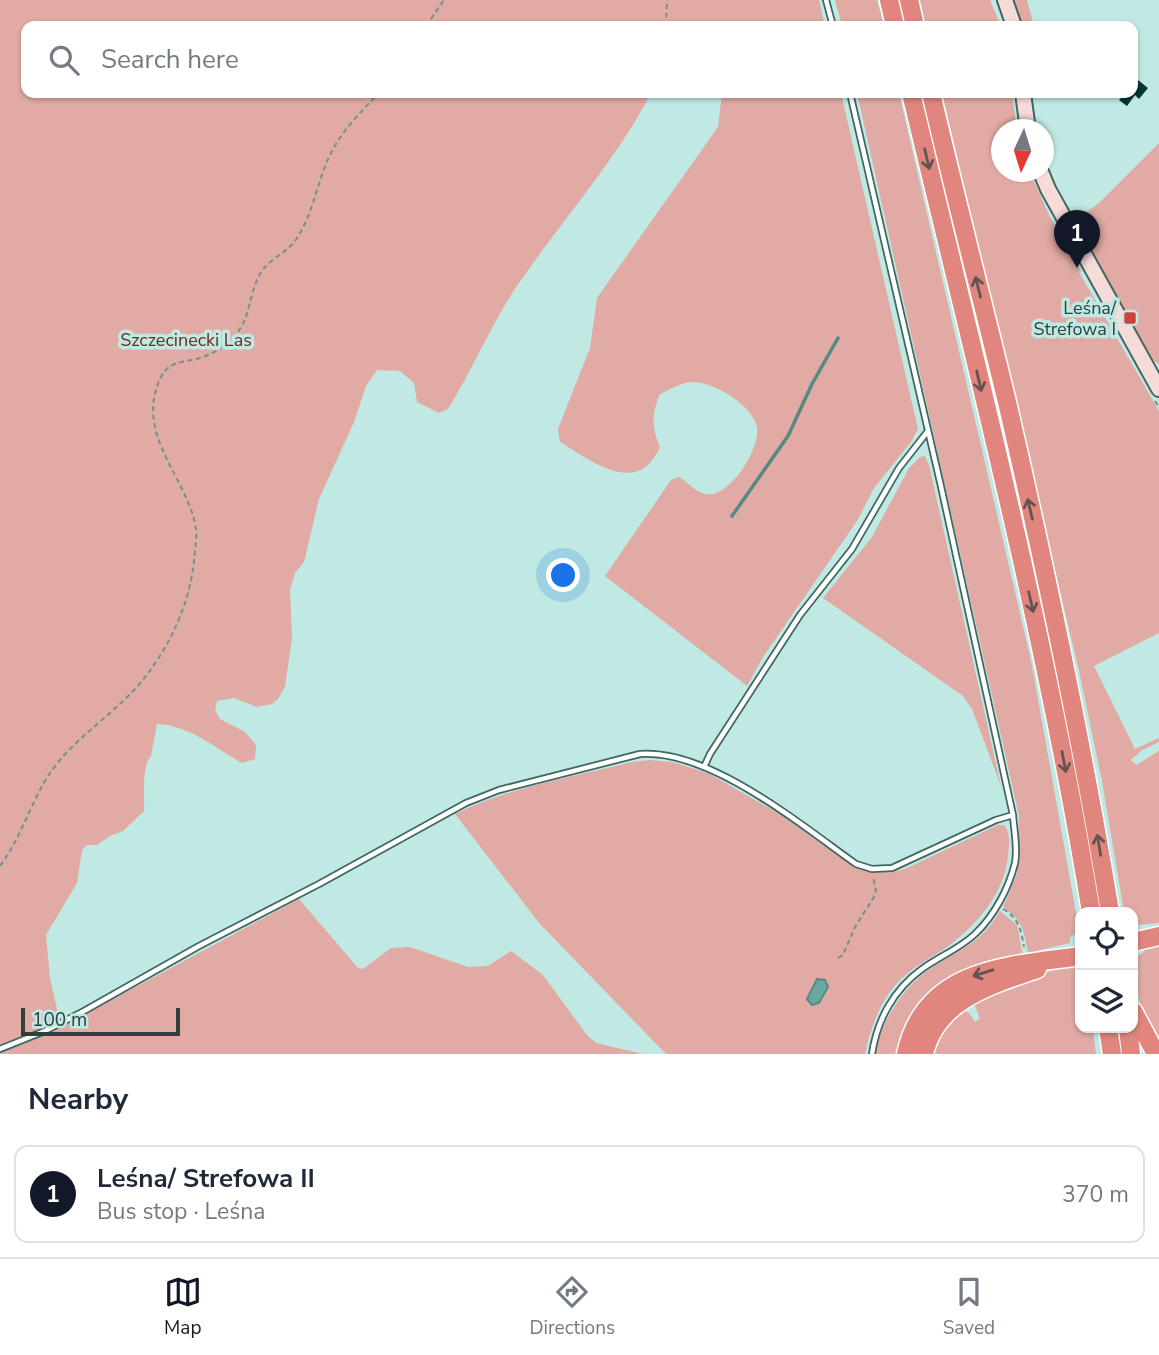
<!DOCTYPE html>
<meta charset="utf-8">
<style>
body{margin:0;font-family:"Nunito Sans",sans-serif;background:#f6f6f7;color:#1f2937}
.controls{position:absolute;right:21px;bottom:21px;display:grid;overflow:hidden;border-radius:14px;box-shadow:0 2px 5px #0004}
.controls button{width:63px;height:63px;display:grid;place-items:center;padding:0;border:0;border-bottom:2px solid #e0e1e3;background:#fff;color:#1f2937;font:35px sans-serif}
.compass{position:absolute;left:991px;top:119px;width:63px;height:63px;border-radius:50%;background:#fff;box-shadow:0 2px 5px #0004;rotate:184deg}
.scale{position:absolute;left:21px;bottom:18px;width:159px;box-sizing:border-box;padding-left:7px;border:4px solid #2e3f3d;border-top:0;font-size:19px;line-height:24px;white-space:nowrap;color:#2e3f3d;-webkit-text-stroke:5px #bfe9e2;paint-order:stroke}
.you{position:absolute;left:564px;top:576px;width:24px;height:24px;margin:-18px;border:5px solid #fff;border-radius:50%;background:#1a73e8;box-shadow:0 0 0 10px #1a73e833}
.badge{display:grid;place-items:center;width:46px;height:46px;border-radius:50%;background:#111827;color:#fff;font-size:23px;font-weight:700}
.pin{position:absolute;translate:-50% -58px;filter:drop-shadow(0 2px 4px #0008)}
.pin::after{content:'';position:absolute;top:37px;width:24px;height:21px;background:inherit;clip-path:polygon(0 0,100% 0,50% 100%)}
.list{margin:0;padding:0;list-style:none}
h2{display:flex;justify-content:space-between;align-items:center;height:91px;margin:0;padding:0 28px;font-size:30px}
h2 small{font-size:23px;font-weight:400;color:#747a83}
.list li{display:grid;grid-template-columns:46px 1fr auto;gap:21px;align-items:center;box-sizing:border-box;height:98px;margin:0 14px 14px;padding:0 14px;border:2px solid #e0e1e3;border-radius:14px}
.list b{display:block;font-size:26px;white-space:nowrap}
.list p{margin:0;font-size:23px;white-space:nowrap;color:#747a83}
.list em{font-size:23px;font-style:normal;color:#747a83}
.icon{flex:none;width:38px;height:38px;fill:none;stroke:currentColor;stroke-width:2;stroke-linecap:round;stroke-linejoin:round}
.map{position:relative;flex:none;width:1159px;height:1054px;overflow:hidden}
.search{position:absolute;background:#fff;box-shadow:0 2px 5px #0004;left:21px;right:21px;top:21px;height:77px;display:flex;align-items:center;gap:18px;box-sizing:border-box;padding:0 24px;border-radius:14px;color:#747a83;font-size:26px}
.sheet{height:203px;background:#fff}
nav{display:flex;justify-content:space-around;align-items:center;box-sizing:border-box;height:98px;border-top:2px solid #e0e1e3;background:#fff;font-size:19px;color:#747a83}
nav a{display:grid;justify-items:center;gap:4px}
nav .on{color:#111827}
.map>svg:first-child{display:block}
</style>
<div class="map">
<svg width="1159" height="1054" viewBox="0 0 1159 1054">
<rect width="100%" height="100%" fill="#bfe9e2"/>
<path fill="#e1aaa4" d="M0,0H819L825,26H26V93H651C615,162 563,219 519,283C492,322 473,369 448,409L439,413L417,402L414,383L400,371L377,370L366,386L354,422L319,499L304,562L295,573L290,590L292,638L285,687L278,699L272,704L257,707L234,698L217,701L215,710L220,719L245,732L256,745L255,759L242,763C215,748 189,725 157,724L151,756C141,768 145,795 144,811L123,831L110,836L97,845H87L82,850L77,883L46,935L50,978L61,1027L299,899L358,968L363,969L391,948L410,947L468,967L488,966L511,951L543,975L587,1035L596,1043L643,1054H0Z
M835,0H877L884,26H842Z
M920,0H990L1001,26H926Z
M1012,0H1027L1034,26H1021Z
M722,93H841L918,429L911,442L874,488L857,521L763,657L747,686L605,576L671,480L679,477C688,482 694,492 706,494C729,499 761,448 757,427C752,404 712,380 689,382C679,384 668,390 659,395C652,417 651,425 660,447C638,498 592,461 560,442L558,429L590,348L597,298L718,127Z
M857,93H899L1032,665L1079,930L1070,938V943L1028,953C1023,929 1024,922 1003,907L1017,874L1019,816Z
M942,93H1012L1017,129L1002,130V172H1030L1050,217L1081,271L1079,272L1159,411V633L1094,666L1135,749L1159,738V742L1142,750L1131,760L1136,765L1159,751V923L1138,925L1137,920L1133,918V912H1124L1102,781L1079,671Z
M1159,143V364L1149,358L1074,222L1099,203Z
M925,456L929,465L1001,786L972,709L963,696L823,598L872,537L909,468L920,457Z
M650,760L672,762L708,773L781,815L853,866C871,874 886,874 905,869L998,825H1004C1011,833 1009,845 1008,856C1004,894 977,925 947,947C932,957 915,966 902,978C881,998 871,1026 865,1054H666L540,924L455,814C510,787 573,777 632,762Z
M1000,911L1017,925L1023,956L965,971L899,1054H876C879,1025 902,989 926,972C955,951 981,945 1000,911Z
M1159,945V1049C1146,1021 1133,992 1133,960L1144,952L1143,949Z
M1074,966L1075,972H1080V1028H1093L1096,1054H930L939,1033L963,1010L969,1013L975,1022L980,1019L974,1003C1002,984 1041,972 1074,966Z"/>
<path fill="#67a99f" stroke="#568982" stroke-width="2" d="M817,979L825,980L828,987L819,1003L812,1005L807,999Z"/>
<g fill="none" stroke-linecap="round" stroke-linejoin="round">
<path stroke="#568982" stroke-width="3.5" d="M732,516L788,436L812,384L838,338"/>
</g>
<path fill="#003833" d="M1133,76L1148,88L1139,99L1135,95L1127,106L1119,100L1125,93H1133Z"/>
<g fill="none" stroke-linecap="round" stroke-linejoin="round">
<defs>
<path id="lane" d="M826,0L833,26
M850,93L940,482L1013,815C1014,830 1018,849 1015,863C1009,888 994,916 976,933C961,948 940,956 922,969C894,989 877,1020 872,1054
M704,767L710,754L800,615L852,549L899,468L928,431
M0,1049L45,1031L84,1011L199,946L319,884L466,803L499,790L640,754C710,749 801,825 856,864L872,869L892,868L996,820L1013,815"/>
<path id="secondary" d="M1005,0L1014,26
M1023,93L1028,130
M1041,172L1048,189L1159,389"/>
<path id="highway" d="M889,0L895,26
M909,0L915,26
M911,93C976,365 1046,636 1091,912
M931,93C955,196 982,299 1007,402C1046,571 1082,741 1110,912
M1133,942L1159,936
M1133,1011L1156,1054
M1108,1028L1112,1054
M1128,1028L1131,1054
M906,1054C924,970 1004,966 1074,957
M924,1054C936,1000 991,985 1037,969"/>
</defs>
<use href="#lane" stroke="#406761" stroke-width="8"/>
<use href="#secondary" stroke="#406761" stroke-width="18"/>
<use href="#highway" stroke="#fff" stroke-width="21"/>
<path stroke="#74918c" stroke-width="2" stroke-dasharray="5 3.5" stroke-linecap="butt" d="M426,26L444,0
M666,26L667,0
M1155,401L1159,407
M0,866C24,834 33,792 59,761C82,734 112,714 136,688C170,649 192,601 195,550C196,543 197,536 196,529C189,482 141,441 156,390C166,355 182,366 208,355C220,350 229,342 237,333C251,316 249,293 260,274C268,259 288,253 297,238C314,212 317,181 330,155C342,130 361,112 379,93
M1003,909C1019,918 1021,930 1024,947
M838,958L843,955L855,927L874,897L876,891L873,877"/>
<use href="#lane" stroke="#fff" stroke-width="4.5"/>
<use href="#secondary" stroke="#f6dbd9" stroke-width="14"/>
<use href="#highway" stroke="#e0867f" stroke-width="18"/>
</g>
<defs><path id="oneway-shaft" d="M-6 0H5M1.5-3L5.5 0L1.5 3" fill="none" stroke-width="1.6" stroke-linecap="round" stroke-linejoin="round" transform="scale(1.75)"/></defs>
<g stroke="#635451">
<use href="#oneway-shaft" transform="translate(927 159) rotate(77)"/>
<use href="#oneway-shaft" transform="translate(978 287) rotate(-104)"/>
<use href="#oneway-shaft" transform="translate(979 381) rotate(77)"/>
<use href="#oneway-shaft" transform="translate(1030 509) rotate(-103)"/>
<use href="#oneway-shaft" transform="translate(1031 602) rotate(77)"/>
<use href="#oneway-shaft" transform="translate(1064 762) rotate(79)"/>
<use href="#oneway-shaft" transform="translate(1099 845) rotate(-99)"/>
<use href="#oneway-shaft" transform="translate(983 973) rotate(163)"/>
</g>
<rect fill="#cf403f" stroke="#bfe9e2" stroke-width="2.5" x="1123" y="311" width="14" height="14" rx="3.5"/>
<g text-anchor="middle" stroke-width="7" stroke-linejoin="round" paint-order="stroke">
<g font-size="18" fill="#2e3f3d" stroke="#bfe9e2" text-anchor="end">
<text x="1116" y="314">Leśna/<tspan x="1116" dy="21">Strefowa I</tspan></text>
</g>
<g font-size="18" fill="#6d2926" stroke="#bfe9e2">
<text x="186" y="346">Szczecinecki Las</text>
</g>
</g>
</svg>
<div class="controls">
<button><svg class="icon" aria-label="locate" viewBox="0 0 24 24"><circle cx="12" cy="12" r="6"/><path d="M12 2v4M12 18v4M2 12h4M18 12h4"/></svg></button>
<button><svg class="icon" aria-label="layers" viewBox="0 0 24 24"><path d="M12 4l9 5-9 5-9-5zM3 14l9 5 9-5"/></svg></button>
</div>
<svg class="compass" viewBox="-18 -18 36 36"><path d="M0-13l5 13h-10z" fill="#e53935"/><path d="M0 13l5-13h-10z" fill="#747a83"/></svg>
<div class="scale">100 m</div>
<div class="you"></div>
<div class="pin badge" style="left:1077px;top:268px">1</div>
<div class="search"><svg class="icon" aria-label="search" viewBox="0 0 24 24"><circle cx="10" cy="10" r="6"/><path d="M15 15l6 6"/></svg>Search here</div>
</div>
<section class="sheet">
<h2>Nearby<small></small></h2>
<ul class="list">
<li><span class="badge">1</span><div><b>Leśna/ Strefowa II</b><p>Bus stop · Leśna</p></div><em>370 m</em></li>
</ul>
</section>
<nav>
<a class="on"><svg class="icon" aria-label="map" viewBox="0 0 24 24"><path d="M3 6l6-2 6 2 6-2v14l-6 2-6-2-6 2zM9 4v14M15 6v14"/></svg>Map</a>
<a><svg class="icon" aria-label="directions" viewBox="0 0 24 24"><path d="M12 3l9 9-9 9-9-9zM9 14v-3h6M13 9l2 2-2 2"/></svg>Directions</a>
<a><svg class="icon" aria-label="saved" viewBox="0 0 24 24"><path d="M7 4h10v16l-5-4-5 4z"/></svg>Saved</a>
</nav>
